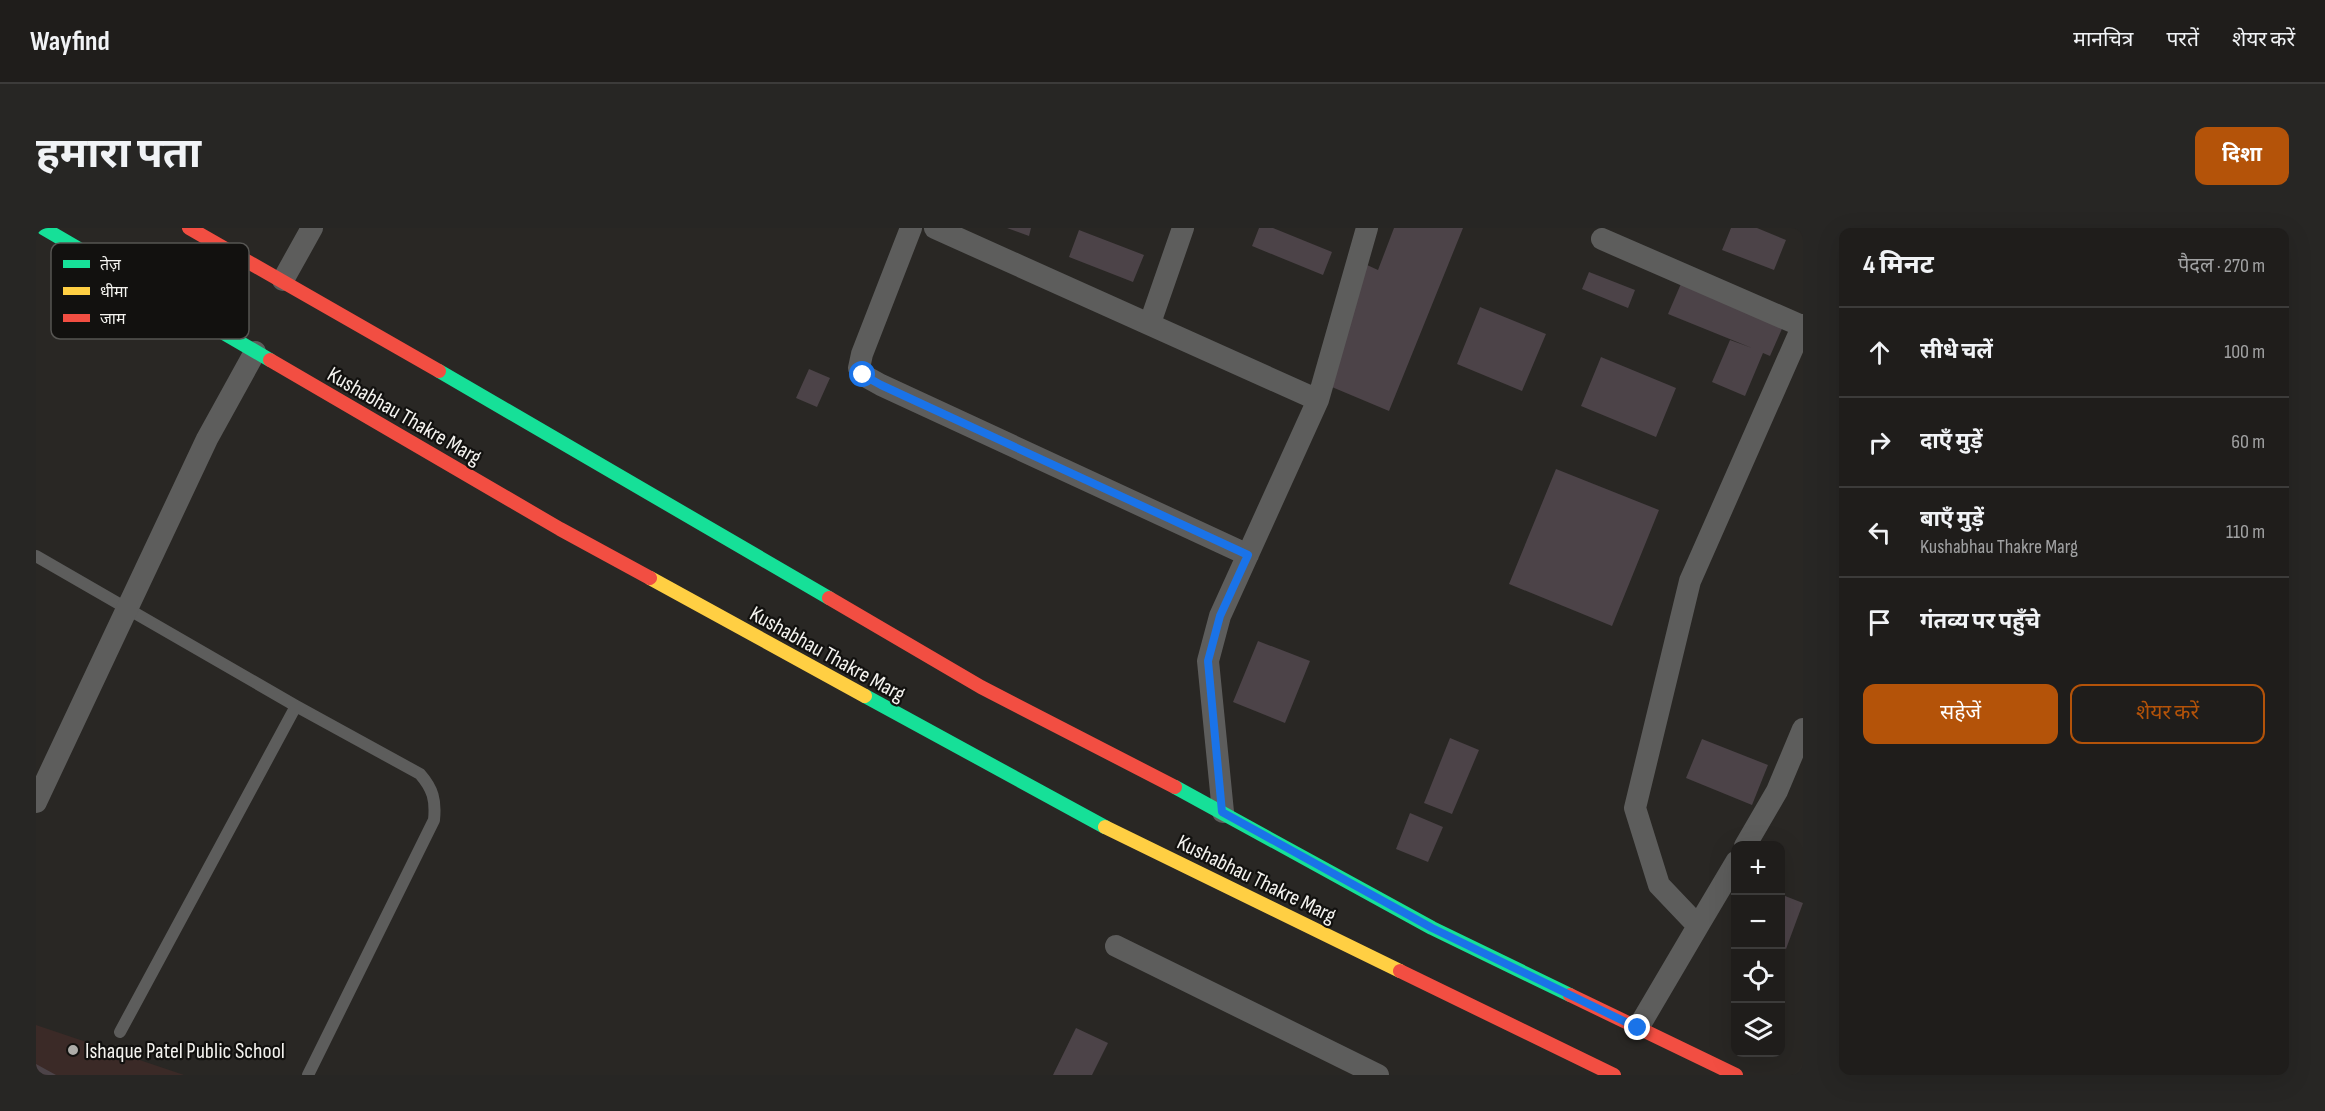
<!DOCTYPE html>
<html lang="hi">
<meta charset="utf-8">
<style>
body{margin:0;font-family:"Sofia Sans Condensed","Noto Sans Devanagari",sans-serif;background:#272624;color:#f1f3f6}
.controls{position:absolute;right:18px;bottom:18px;display:grid;overflow:hidden;border-radius:12px;box-shadow:0 6px 24px #0002}
.controls button{width:54px;height:54px;display:grid;place-items:center;padding:0;border:0;border-bottom:2px solid #3c3b3a;background:#1f1d1b;color:#f1f3f6;font:30px sans-serif}
.stop{position:absolute;width:18px;height:18px;margin:-14px;border:4px solid #1a73e8;border-radius:50%;background:#fff}
.stop.end{background:#1a73e8;border-color:#fff;box-shadow:0 2px 6px #0008}
.list{margin:0;padding:0;list-style:none}
h2{display:flex;justify-content:space-between;align-items:center;height:78px;margin:0;padding:0 24px;font-size:26px}
h2 small{font-size:20px;font-weight:400;color:#a1a2a3}
.list li{display:grid;grid-template-columns:39px 1fr auto;gap:18px;align-items:center;box-sizing:border-box;height:90px;padding:0 24px;border-top:2px solid #3c3b3a}
.list b{display:block;font-size:22px;white-space:nowrap}
.list p{margin:0;font-size:20px;white-space:nowrap;color:#a1a2a3}
.list em{font-size:20px;font-style:normal;color:#a1a2a3}
.actions{display:flex;gap:12px;padding:18px 24px}
.actions a{flex:1;padding:14px 0;border:2px solid #b45309;border-radius:12px;text-align:center;font-size:21px;color:#b45309}
.actions .main{background:#b45309;color:#fff}
.icon{flex:none;width:33px;height:33px;fill:none;stroke:currentColor;stroke-width:2;stroke-linecap:round;stroke-linejoin:round}
.map{position:relative;flex:none;width:1767px;height:847px;overflow:hidden;border-radius:12px}
header{display:flex;align-items:center;gap:36px;box-sizing:border-box;height:84px;padding:0 30px;background:#1f1d1b;border-bottom:2px solid #3c3b3a}
header strong{font-size:28px}
nav{display:flex;gap:33px;margin-inline-start:auto;font-size:21px}
.intro{display:flex;align-items:center;justify-content:space-between;box-sizing:border-box;height:144px;padding:0 36px}
h1{margin:0;font-size:42px}
.button{padding:15px 27px;border-radius:12px;background:#b45309;color:#fff;font-size:21px;font-weight:700}
main{display:flex;gap:36px;padding:0 36px}
aside{flex:1;background:#1f1d1b;border-radius:12px;box-shadow:0 6px 24px #0002}
.map>svg:first-child{display:block}
</style>
<header>
<strong>Wayfind</strong>
<nav><a>मानचित्र</a><a>परतें</a><a>शेयर करें</a></nav>
</header>
<div class="intro"><h1>हमारा पता</h1><a class="button">दिशा</a></div>
<main>
<div class="map">
<svg width="1767" height="847" viewBox="0 0 1767 847">
<rect width="100%" height="100%" fill="#292724"/>
<path fill="#3b2a27" d="M0,797L148,847H0Z"/>
<path fill="#4c4348" d="M971,0H995L993,8Z
M1223,0H1237L1296,24L1287,47L1216,18Z
M1358,0H1427L1353,183L1284,154L1331,37L1342,42Z
M1695,0H1721L1750,12L1738,42L1686,22Z
M1043,2L1108,27L1097,54L1033,29Z
M1553,44L1599,62L1592,80L1546,61Z
M1647,51L1749,94L1734,128L1727,125L1709,168L1676,154L1694,112L1716,120L1632,86Z
M1444,79L1510,106L1486,163L1421,136Z
M1565,129L1640,160L1620,209L1545,178Z
M773,141L794,150L781,179L760,170Z
M1520,241L1623,282L1576,398L1473,356Z
M1222,413L1274,433L1249,495L1197,474Z
M1414,510L1443,522L1416,586L1388,575Z
M1666,511L1732,537L1716,577L1650,550Z
M1374,585L1407,599L1392,634L1360,621Z
M1744,666L1767,675L1750,721L1744,718Z
M1040,800L1072,815L1056,847H1017Z
M0,836L20,847H0Z"/>
<g fill="none" stroke-linecap="round" stroke-linejoin="round">
<path stroke="#5d5d5c" stroke-width="12" d="M0,328L260,478L384,546C397,561 400,572 398,592L272,847
M84,804L260,478"/>
<path stroke="#5d5d5c" stroke-width="22" d="M875,0L826,126L823,140L827,147L845,157L1212,327
M899,0L1282,172
M1566,11L1766,98
M247,52L276,0
M1114,95L1147,0
M0,574L171,211L219,124
M1187,584L1172,433L1184,388L1282,172L1331,0
M1709,618L1741,563L1767,501
M1662,698L1700,634
M1080,718L1342,847
M1602,800L1662,698L1623,657L1599,580L1654,353L1767,97"/>
<path stroke="#16e098" stroke-width="14" d="M7,0L234,132
M403,143L793,370
M829,468L1069,599
M1139,559L1396,700L1534,767"/>
<path stroke="#ffcf43" stroke-width="14" d="M614,350L829,468
M1069,599L1364,743"/>
<path stroke="#f24e42" stroke-width="14" d="M153,0L403,143
M234,132L524,301L614,350
M793,370L945,459L1139,559
M1364,743L1578,847
M1534,767L1700,847"/>
</g>
<g fill="none" stroke-linecap="round" stroke-linejoin="round">
<path stroke="#1a73e8" stroke-width="8" d="M827,147L845,157L1212,327L1184,388L1172,433L1186,584L1396,700L1602,800"/>
</g>
<circle fill="#adaca8" stroke="#12110f" stroke-width="2" cx="37" cy="822" r="6"/>
<g text-anchor="middle" stroke-width="4.5" stroke-linejoin="round" paint-order="stroke">
<g font-size="22" fill="#f4f3ef" stroke="#12110f">
<text transform="translate(369 187) rotate(30)" y="8">Kushabhau Thakre Marg</text>
<text transform="translate(792 425) rotate(29)" y="8">Kushabhau Thakre Marg</text>
<text transform="translate(1221 650) rotate(26)" y="8">Kushabhau Thakre Marg</text>
</g>
<g font-size="22" fill="#f4f3ef" stroke="#12110f" text-anchor="start">
<text x="49" y="830">Ishaque Patel Public School</text>
</g>
</g>
<rect x="15" y="15" width="198" height="96" rx="9" fill="#12110f" stroke="#565552" stroke-width="1.5"/>
<rect x="27" y="32" width="27" height="8" fill="#16e098"/>
<rect x="27" y="59" width="27" height="8" fill="#ffcf43"/>
<rect x="27" y="86" width="27" height="8" fill="#f24e42"/>
<g font-size="16" fill="#f4f3ef">
<text x="64" y="42">तेज़</text>
<text x="64" y="69">धीमा</text>
<text x="64" y="96">जाम</text>
</g>
</svg>
<div class="controls">
<button>+</button>
<button>−</button>
<button><svg class="icon" aria-label="locate" viewBox="0 0 24 24"><circle cx="12" cy="12" r="6"/><path d="M12 2v4M12 18v4M2 12h4M18 12h4"/></svg></button>
<button><svg class="icon" aria-label="layers" viewBox="0 0 24 24"><path d="M12 4l9 5-9 5-9-5zM3 14l9 5 9-5"/></svg></button>
</div>
<div class="stop" style="left:827px;top:147px"></div>
<div class="stop end" style="left:1602px;top:800px"></div>
</div>
<aside>
<h2>4 मिनट<small>पैदल · 270 m</small></h2>
<ul class="list">
<li><svg class="icon" aria-label="ahead" viewBox="0 0 24 24"><path d="M12 20V5M6 11l6-6 6 6"/></svg><div><b>सीधे चलें</b></div><em>100 m</em></li>
<li><svg class="icon" aria-label="right" viewBox="0 0 24 24"><path d="M7 20v-9h11M14 6l5 5-5 5"/></svg><div><b>दाएँ मुड़ें</b></div><em>60 m</em></li>
<li><svg class="icon" aria-label="left" viewBox="0 0 24 24"><path d="M17 20v-9H6M10 6l-5 5 5 5"/></svg><div><b>बाएँ मुड़ें</b><p>Kushabhau Thakre Marg</p></div><em>110 m</em></li>
<li><svg class="icon" aria-label="arrive" viewBox="0 0 24 24"><path d="M6 21V4h12l-3 4 3 4H6"/></svg><div><b>गंतव्य पर पहुँचे</b></div></li>
</ul>
<div class="actions"><a class="main">सहेजें</a><a>शेयर करें</a></div>
</aside>
</main>
